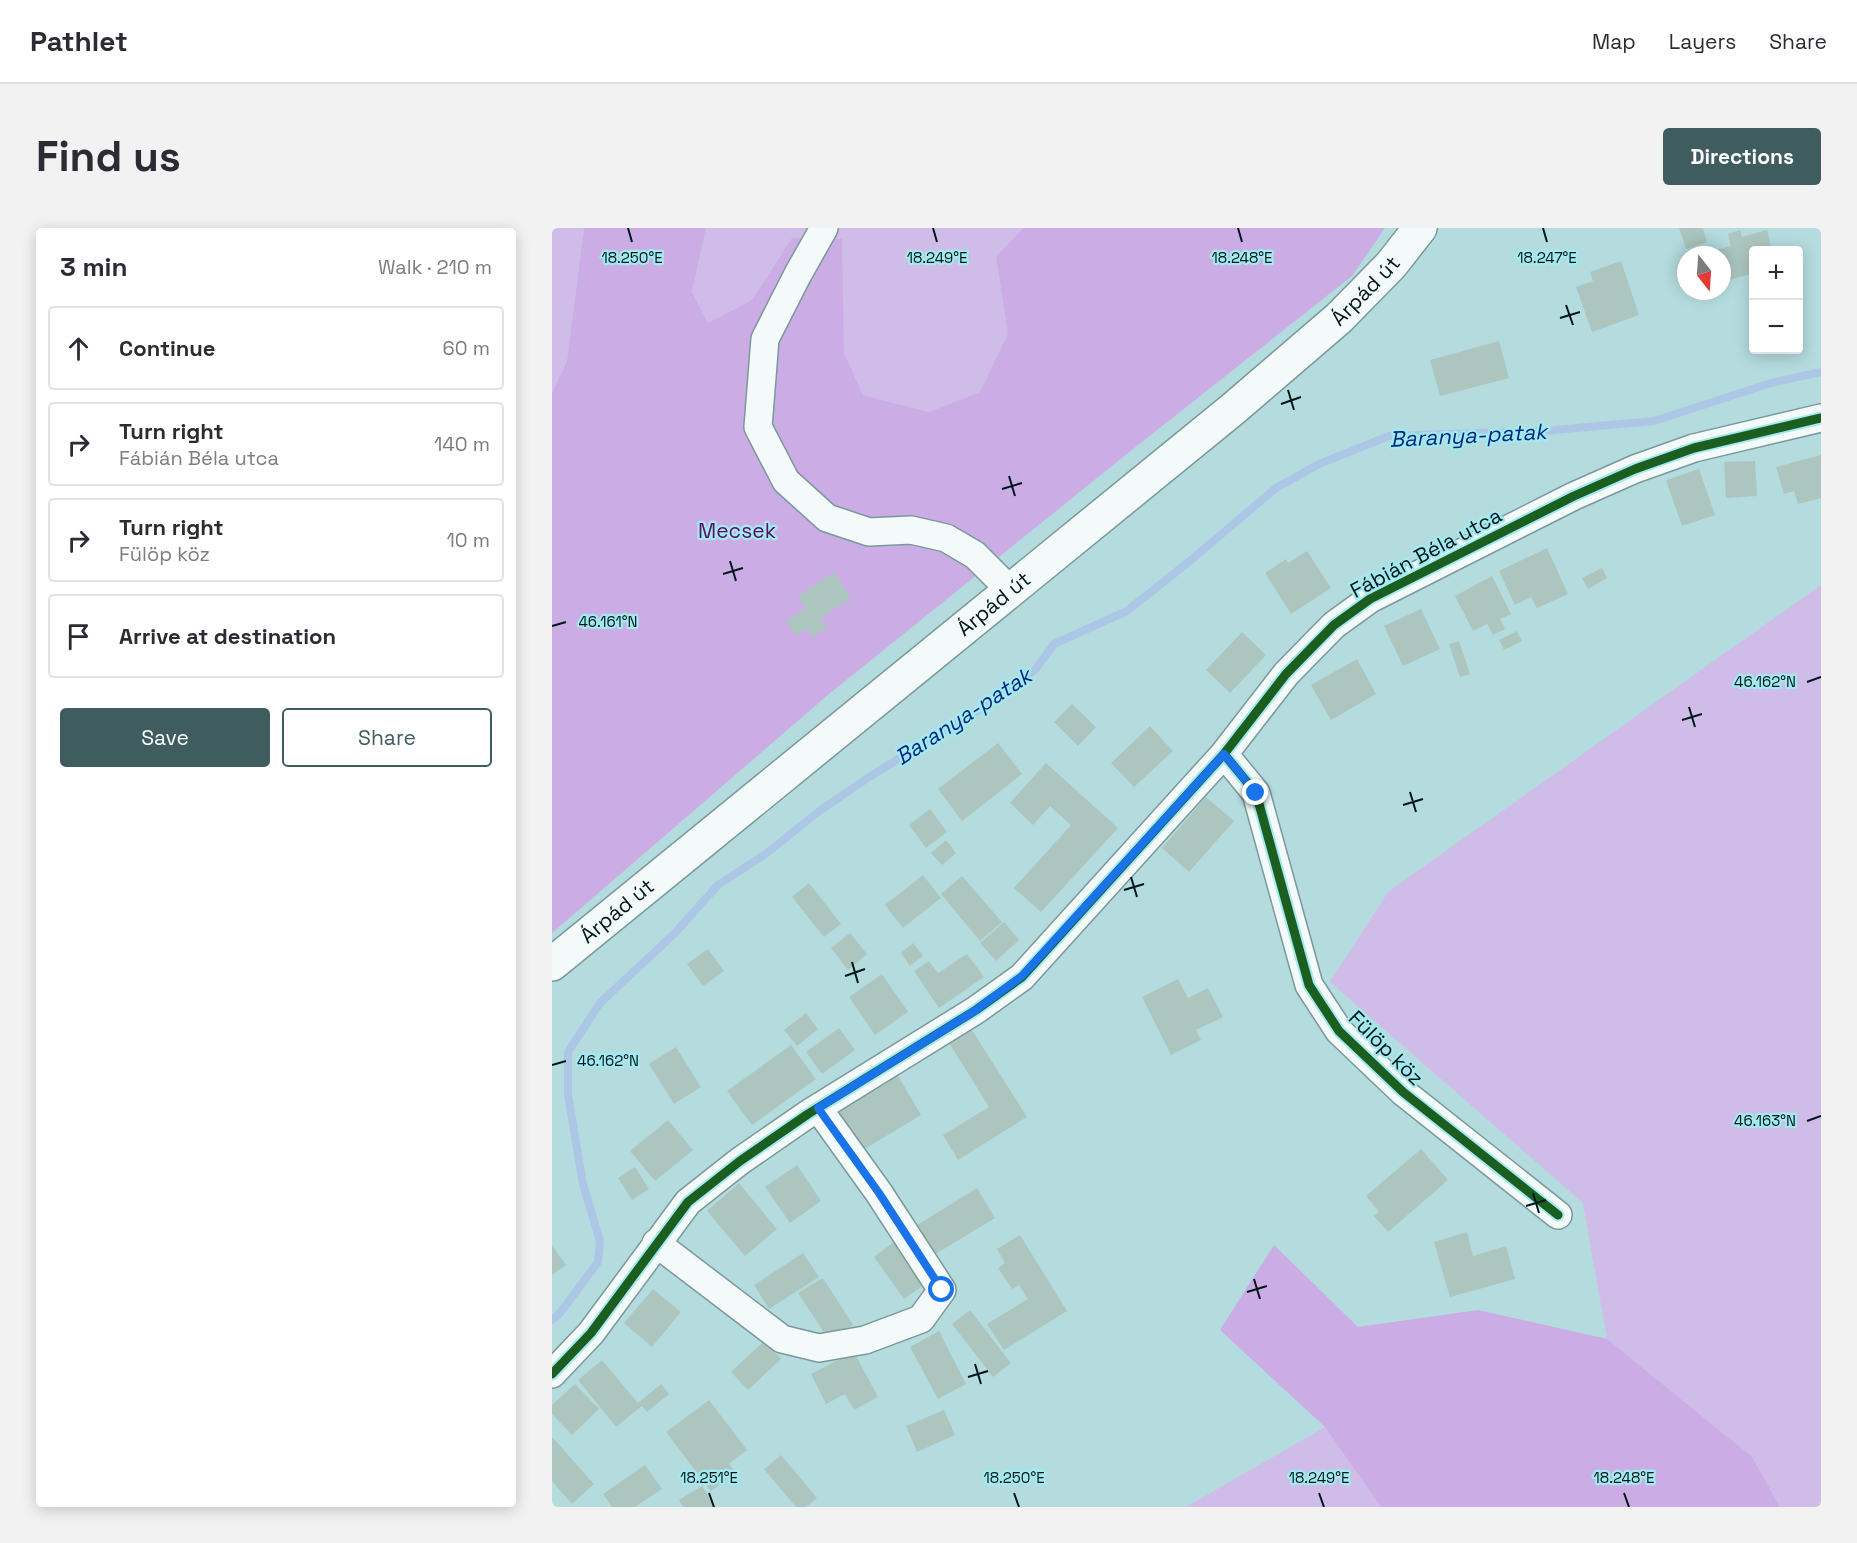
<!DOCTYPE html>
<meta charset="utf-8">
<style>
body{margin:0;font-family:"Space Grotesk",sans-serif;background:#f2f2f3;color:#2b2b33}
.controls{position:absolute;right:18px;top:18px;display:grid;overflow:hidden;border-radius:6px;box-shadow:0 3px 15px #0003}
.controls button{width:54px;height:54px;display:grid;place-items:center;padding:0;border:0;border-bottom:2px solid #e1e1e2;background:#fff;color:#2b2b33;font:30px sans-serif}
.compass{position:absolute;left:1125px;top:18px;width:54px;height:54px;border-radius:50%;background:#fff;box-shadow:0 3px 15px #0003;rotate:163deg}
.stop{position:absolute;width:18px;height:18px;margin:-14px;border:4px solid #1a73e8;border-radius:50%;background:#fff}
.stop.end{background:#1a73e8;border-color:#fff;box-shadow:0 2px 6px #0008}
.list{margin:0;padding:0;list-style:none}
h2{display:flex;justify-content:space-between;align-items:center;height:78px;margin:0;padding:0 24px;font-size:26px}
h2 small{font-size:20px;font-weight:400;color:#7c7c81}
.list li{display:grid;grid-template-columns:39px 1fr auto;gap:18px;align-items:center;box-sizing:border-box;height:84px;margin:0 12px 12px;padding:0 12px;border:2px solid #e1e1e2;border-radius:6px}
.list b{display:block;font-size:22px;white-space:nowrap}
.list p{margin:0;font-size:20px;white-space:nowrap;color:#7c7c81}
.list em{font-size:20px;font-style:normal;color:#7c7c81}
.actions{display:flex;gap:12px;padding:18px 24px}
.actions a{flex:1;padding:14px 0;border:2px solid #3f5c5e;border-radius:6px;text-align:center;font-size:21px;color:#3f5c5e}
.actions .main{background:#3f5c5e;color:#fff}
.icon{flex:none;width:33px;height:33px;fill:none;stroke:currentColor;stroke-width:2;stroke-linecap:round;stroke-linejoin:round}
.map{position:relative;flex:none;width:1269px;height:1279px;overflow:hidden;border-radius:6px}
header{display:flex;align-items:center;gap:36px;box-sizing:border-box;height:84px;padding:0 30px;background:#fff;border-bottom:2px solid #e1e1e2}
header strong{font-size:28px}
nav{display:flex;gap:33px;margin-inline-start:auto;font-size:21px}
.intro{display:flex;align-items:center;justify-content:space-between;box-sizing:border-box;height:144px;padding:0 36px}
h1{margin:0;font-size:42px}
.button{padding:15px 27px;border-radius:6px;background:#3f5c5e;color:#fff;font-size:21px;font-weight:700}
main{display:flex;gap:36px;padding:0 36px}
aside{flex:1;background:#fff;border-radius:6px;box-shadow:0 3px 15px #0003}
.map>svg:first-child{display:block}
</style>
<header>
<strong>Pathlet</strong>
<nav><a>Map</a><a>Layers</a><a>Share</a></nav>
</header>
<div class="intro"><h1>Find us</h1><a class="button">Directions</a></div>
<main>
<aside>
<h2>3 min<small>Walk · 210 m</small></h2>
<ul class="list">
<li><svg class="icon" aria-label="ahead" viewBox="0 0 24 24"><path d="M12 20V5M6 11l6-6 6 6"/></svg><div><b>Continue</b></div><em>60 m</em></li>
<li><svg class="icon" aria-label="right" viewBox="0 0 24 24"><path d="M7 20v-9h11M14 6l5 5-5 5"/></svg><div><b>Turn right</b><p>Fábián Béla utca</p></div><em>140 m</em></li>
<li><svg class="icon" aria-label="right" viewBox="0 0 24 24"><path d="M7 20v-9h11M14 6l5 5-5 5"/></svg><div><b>Turn right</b><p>Fülöp köz</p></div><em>10 m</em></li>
<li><svg class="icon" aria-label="arrive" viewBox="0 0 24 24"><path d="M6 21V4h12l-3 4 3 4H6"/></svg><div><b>Arrive at destination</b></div></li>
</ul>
<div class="actions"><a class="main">Save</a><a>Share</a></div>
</aside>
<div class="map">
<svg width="1269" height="1279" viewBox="0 0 1269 1279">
<rect width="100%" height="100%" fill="#b4dbde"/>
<path fill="#d0bce8" d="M0,0H32L15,133L0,165Z
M154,0H471L444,29L456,106L428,164L377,184L311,167L292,125L289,11H240L200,72L156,95L140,64Z
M1269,357V1279H1228L1199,1229L1055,1111L1031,975L778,754L836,664Z
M773,1199L829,1279H634Z"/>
<path fill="#ccace5" d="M32,0H154L140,64L156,95L200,72L240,10L290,11L292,125L311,167L377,184L428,164L456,106L444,29L471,0H833L800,48L576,225L277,466L0,705V165L15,133Z
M722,1017L806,1099L926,1082L1055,1111L1200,1229L1228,1279H829L773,1199L668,1102Z"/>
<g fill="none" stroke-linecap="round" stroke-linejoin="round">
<path stroke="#acc7e6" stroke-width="8" d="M0,1092L8,1085L46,1034L48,1013L31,956L16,866V824L48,775L122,706L166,657L215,625L266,584L317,549L433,478L483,442L502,416L575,383L639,332L724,260L767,236L837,208L992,203L1102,193L1219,155L1269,144"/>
</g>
<path fill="#acc6bf" d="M1127,0H1151L1155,14L1134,21Z
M1188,2L1190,9L1215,2L1220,22H1202V45L1170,54V27H1158V24L1179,18L1176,6Z
M1069,33L1087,87L1040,104L1024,59L1041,53L1038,44Z
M947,113L957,150L888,168L878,132Z
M1269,227V270L1246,276L1242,263L1232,266L1224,239Z
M1203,233L1205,268L1174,270L1172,234Z
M1147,241L1163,287L1130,298L1114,252Z
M995,320L1016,366L985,380L979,369L963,377L947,343Z
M755,323L779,360L739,386L713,345L734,331L736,335Z
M1050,340L1055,350L1036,361L1030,350Z
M282,344L299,370L268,390L275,399L260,409L254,401L244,408L234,393L254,380L246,368Z
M940,348L959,386L948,391L953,401L941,407L935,396L921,403L903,368Z
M869,381L888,421L851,438L832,398Z
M965,403L970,413L952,422L947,412Z
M690,404L714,427L678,465L654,442Z
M907,413L918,446L908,449L897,416Z
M805,431L824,466L779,492L759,457Z
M520,476L544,499L526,518L502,494Z
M598,498L621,523L582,559L559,535Z
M446,515L470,546L410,593L386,561Z
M494,535L566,600L489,684L462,660L519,597L498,578L481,597L458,575Z
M654,569L682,593L637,644L610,620Z
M378,581L395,604L374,620L357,597Z
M394,612L404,625L390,637L379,625Z
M371,647L389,670L351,700L333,677Z
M410,648L450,694L428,713L389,666Z
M257,655L289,696L272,709L240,669Z
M452,694L467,712L444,733L428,715Z
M298,705L315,726L296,742L279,720Z
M361,715L371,728L358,738L349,725Z
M156,721L172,743L151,758L135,736Z
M415,726L432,749L387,780L362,743L377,733L386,745Z
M330,746L356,784L323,807L297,769Z
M626,751L636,770L656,760L671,789L644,802L649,812L619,827L590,769Z
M254,785L266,801L245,818L232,802Z
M418,799L475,889L406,932L391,907L437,879L396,813Z
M287,800L303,822L270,846L254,824Z
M239,817L264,851L200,897L175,863Z
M124,819L149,859L122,876L97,836Z
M345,846L369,887L306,925L281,884Z
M116,892L141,922L103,953L78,923Z
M869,921L896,952L836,1004L822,988L827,984L814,968Z
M245,937L269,973L238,995L213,959Z
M83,939L97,961L80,972L66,950Z
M187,955L225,1001L193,1028L155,983Z
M425,960L443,990L377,1030L359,1001Z
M915,1004L921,1028L954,1018L963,1051L898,1069L882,1014Z
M468,1007L515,1083L452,1122L435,1096L476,1071L467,1057L460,1061L446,1040L453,1035L445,1021Z
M346,1011L377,1053L352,1071L322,1029Z
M0,1018L14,1037L0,1047Z
M251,1025L267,1049L217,1081L202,1057Z
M271,1050L301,1097L277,1112L246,1065Z
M101,1061L129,1084L100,1119L72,1095Z
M418,1082L459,1135L441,1149L400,1096Z
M387,1103L414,1156L386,1171L358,1119Z
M212,1113L229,1131L196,1162L179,1144Z
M302,1124L326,1169L302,1182L293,1166L274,1176L259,1146Z
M50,1132L86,1175L109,1156L117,1166L95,1184L90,1178L64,1199L26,1152Z
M23,1156L47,1181L20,1207L0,1186V1177Z
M157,1172L195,1222L177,1236L184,1244L159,1263L114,1204Z
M392,1182L403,1207L365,1224L354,1198Z
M0,1209L42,1256L20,1276L0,1253Z
M229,1227L265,1270L254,1279H244L212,1241Z
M93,1237L110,1261L83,1279H60L51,1266Z
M150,1258L163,1279H131L127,1272Z"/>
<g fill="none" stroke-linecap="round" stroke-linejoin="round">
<defs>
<path id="minor" d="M272,0L246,46L213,111L206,199L234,253L275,290L317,304L359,302L394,310L423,327L459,363
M672,526L704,565L757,757L787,803L851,864L1006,987
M104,1015L230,1111L267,1120L313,1112L369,1091L390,1062L327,965L266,880
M0,1146L39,1105L136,974L188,933L256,886L424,782L470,749L672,526L734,446L782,397L818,371L1022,268L1083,241L1142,220L1269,190"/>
<g id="secondary">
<path id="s1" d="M0,736L681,181L787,90L839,37L868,0"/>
</g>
</defs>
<use href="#minor" stroke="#79999b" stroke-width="30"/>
<use href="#secondary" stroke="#79999b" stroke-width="36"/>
<use href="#minor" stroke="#f4fafa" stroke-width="27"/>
<use href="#secondary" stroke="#f4fafa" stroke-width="33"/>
<defs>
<path id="cycleway" d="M672,526L704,565L757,757L787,803L851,864L1006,987
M0,1146L39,1105L136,974L188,933L256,886L424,782L470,749L672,526L734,446L782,397L818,371L1022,268L1083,241L1142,220L1269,190"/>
</defs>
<use href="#cycleway" stroke="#a3eaf0" stroke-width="13"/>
<use href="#cycleway" stroke="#1b5e20" stroke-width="9"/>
</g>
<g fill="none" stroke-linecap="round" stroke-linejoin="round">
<path stroke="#1a73e8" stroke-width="8" d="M390,1062L327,965L266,880L424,782L470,748L672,526L704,565"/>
</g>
<path fill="none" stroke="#001719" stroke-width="2" d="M76,0L80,14M381,0L385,14M686,0L690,14M991,0L995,14M1014,77L1021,97M1008,90L1028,84M736,162L742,182M729,176L749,169M457,248L463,268M450,261L470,255M178,333L184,353M171,346L191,340M0,398L14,394M1255,454L1269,449M1137,479L1143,499M1130,492L1150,486M858,564L864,584M851,577L871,571M579,649L585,669M572,662L592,656M300,734L306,755M293,748L313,741M0,837L14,833M1255,893L1269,888M981,965L987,985M974,978L994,972M702,1051L708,1071M695,1064L715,1058M423,1136L429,1156M416,1149L436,1143M157,1265L162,1279M462,1265L467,1279M767,1265L772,1279M1072,1265L1077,1279"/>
<g text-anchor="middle" stroke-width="4.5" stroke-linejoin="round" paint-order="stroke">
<g font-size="21" fill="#001719" stroke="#a3eaf0">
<text dy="7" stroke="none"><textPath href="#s1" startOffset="1056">Árpád út</textPath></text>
<text transform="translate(874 325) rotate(-28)" y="7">Fábián Béla utca</text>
<text dy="7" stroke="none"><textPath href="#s1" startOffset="570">Árpád út</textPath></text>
<text dy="7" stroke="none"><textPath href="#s1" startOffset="84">Árpád út</textPath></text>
<text transform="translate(834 820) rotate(45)" y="7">Fülöp köz</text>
</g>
<g font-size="21" fill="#5f0969" stroke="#a3eaf0">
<text x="185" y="310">Mecsek</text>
</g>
<g font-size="22" font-style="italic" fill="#012783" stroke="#a3eaf0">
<text transform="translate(916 207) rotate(-3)" y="8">Baranya-patak</text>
<text transform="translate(411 488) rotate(-33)" y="8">Baranya-patak</text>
</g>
</g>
<g font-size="15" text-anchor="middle" fill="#001719" stroke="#a3eaf0" stroke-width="4.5" stroke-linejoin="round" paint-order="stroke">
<text x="80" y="35">18.250°E</text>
<text x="385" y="35">18.249°E</text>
<text x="690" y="35">18.248°E</text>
<text x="995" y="35">18.247°E</text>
<text x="56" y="399">46.161°N</text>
<text x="1213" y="459">46.162°N</text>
<text x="56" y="838">46.162°N</text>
<text x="1213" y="898">46.163°N</text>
<text x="157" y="1255">18.251°E</text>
<text x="462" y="1255">18.250°E</text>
<text x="767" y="1255">18.249°E</text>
<text x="1072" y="1255">18.248°E</text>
</g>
</svg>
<div class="controls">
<button>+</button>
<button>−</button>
</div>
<svg class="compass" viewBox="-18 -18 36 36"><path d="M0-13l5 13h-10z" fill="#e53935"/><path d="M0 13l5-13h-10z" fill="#7c7c81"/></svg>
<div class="stop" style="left:390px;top:1062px"></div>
<div class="stop end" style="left:704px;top:565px"></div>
</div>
</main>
